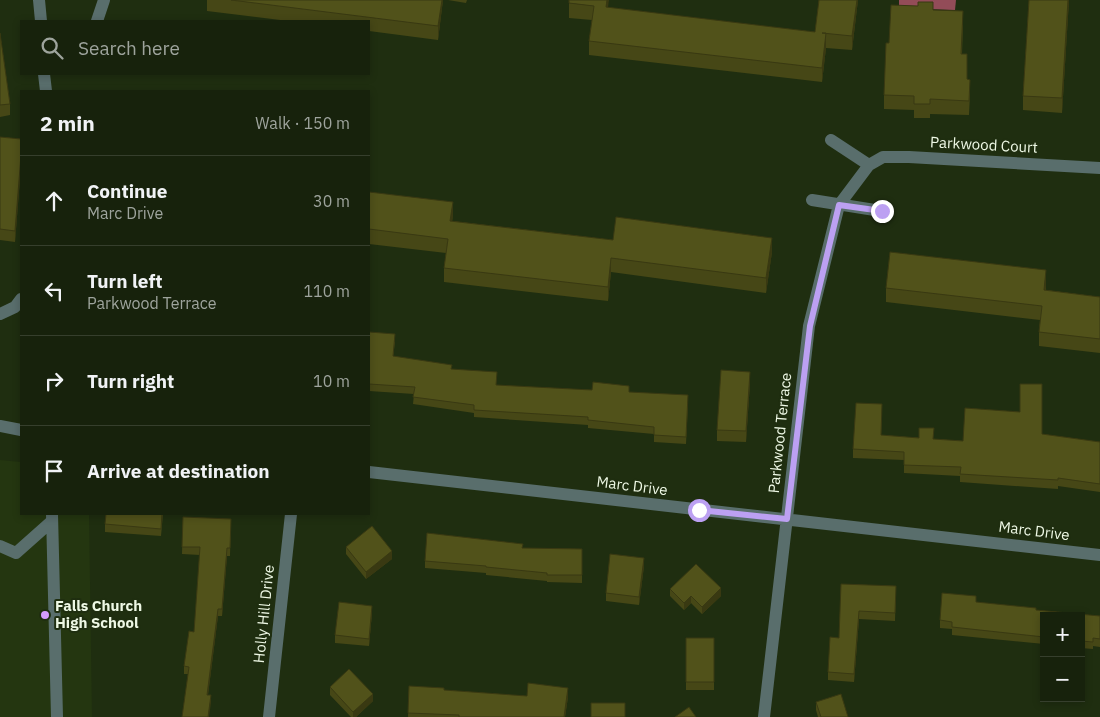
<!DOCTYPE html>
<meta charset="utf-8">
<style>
body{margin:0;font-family:"IBM Plex Sans",sans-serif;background:#242f1a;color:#f1f3f6}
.controls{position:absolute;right:15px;bottom:15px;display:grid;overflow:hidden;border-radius:0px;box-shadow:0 2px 8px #0003}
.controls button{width:45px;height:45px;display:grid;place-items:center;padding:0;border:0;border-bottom:1px solid #363f2d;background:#17220c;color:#f1f3f6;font:25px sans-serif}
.stop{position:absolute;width:15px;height:15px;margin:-11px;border:4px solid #bca0f2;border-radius:50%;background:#fff}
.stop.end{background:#bca0f2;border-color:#fff;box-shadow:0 1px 5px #0008}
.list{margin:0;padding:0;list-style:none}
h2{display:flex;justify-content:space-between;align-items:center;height:65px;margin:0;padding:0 20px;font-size:21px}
h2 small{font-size:16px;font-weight:400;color:#9ea49d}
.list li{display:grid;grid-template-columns:32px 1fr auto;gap:15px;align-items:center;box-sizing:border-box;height:90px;padding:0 20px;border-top:1px solid #363f2d}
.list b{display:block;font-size:19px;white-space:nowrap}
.list p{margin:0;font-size:16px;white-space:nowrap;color:#9ea49d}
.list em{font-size:16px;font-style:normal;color:#9ea49d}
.icon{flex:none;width:28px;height:28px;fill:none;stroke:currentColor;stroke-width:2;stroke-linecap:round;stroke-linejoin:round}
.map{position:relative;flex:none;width:1100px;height:717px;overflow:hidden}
.search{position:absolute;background:#17220c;box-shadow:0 2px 8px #0003;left:20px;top:20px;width:350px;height:55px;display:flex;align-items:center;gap:12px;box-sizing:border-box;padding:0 18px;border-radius:0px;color:#9ea49d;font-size:19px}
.panel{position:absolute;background:#17220c;box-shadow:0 2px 8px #0003;left:20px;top:90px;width:350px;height:425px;border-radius:0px}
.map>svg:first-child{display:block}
</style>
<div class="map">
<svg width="1100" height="717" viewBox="0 0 1100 717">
<rect width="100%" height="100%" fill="#1f2e10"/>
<path fill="#243610" d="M0,460L21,462V514H89L92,717H0Z"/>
<path fill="#934c58" d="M899,0H956L955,10L899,8Z"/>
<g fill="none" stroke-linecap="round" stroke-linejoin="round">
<path stroke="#596e6c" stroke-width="12" d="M39,0L41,21
M97,21L104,0
M44,74L46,91
M831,140L869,165
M812,200L881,211
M0,314L15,307L21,299
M0,426L21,430
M369,472L1100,555
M52,514L57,717
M0,546L16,553L52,521
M269,717L291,514
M764,717L809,326L839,205L869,165L883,157H909L1100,168"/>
</g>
<path fill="#464716" d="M207,0H443L438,40L369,31V21H288L207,11Z
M448,0H467L466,3Z
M819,0H858L852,50L826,48L822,82L589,55V41L592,20L569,18V3L815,32Z
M1029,0H1069L1062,113L1023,110V96Z
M933,10L963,25L962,54L970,94L969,115L930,114V118H914V110L884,109V95L889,43Z
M0,33L10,104V115L0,117Z
M0,137L21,139V166L15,242L0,240Z
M369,192L453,216L452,221L613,240L772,252L766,293L611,272L608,301L444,282V268L446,253L369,244Z
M1046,285V290L1100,297V353L1039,346V332L1040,320L886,302V288Z
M369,332L395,342L393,357L452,369L497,385L629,392L688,403L686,444L654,442V434L588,428V425L474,417V413L413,404L414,394L369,391Z
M750,383L746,442L717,441V430Z
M882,413L881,435L963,441L1042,434L1100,442V492L1058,486V489L960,482V476L904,473V460L853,458V449Z
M163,514L161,536L105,532V524Z
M183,517L231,519L230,556H227L222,616H218L208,695L211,703L188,674H184V666L194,632L200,555L182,554Z
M346,547L392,559L366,579L346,554Z
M523,548L582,549V583L547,582V581L486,575V573L425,568V561Z
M644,566L639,605L606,601V593Z
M841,584L896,586L895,621L859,619L854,682L828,680V672L839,638Z
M670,589L721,596L702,614L691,603L684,610L670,596Z
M976,602L1036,610L1100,616V647L1093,646V649L1081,648V616H1044V644L952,635V629L940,628V620Z
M372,613L369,646L335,643V635Z
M686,638H714V690H686Z
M409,686L444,690L527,696L568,697L565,717H408Z
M330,687L373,701L356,717H351L330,695Z
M816,702L848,717H818L816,710Z"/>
<path fill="#393912" d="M442,0H443L438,40V26Z
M607,0H609L606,22V7Z
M857,0H858L852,50V36Z
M1068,0H1069L1062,113V98Z
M826,33V48L822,82V68Z
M21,155V166L15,242V231Z
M453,202V216L450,235V221Z
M772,238V252L766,293V278Z
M611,258V272L608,301V287Z
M1046,270V285L1044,305V290Z
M750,372V383L746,442V431Z
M227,548V556L222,616V609Z
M392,551V559L366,579V572Z
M644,558V566L639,605V597Z
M721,588V596L702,614V607Z
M691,596V603L684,610V603Z
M372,606V613L369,646V639Z
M218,609V616L207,702V695Z
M859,611V619L854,682V674Z
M568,688V697L565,717H564Z
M373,694V701L356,717H353V712Z
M211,695V703L209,717H208Z"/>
<path fill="#51521a" stroke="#393912" d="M231,0H442L438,26Z
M569,0H607L606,7L815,32L819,0H857L852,36L822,33H826L822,68L589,41L594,6L569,3Z
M1029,0H1068L1062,98L1023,96Z
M918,2H933V10L963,11L961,54H967V79L970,80L969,101L930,99V104H914V96L884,95L886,43H889L891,5L918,6Z
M0,33L10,104L0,105Z
M0,137L21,139V155L15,231L0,229Z
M369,192L453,202L450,221L613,240L616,217L772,238L766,278L611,258L608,287L444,268L448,239L369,229Z
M890,252L1046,270L1044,290L1100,297V339L1039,332L1042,306L886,288Z
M369,332L395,334L393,356L452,365L451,369L497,372L496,385L592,390L593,382L629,386V392L688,395L686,437L654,435V427L588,420V417L474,410V405L413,397L415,387L369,384Z
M721,370L750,372L746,431L717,430Z
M1020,384H1042V434L1100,442V484L1058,478V480L960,474L961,467L904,465V452L853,449L856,403L882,404L881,435L919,438V428H934L933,439L963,441L965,408L1020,412Z
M106,514H162L161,529L105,524Z
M183,517L231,519L230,548H227L222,609H218L207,695H211L208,717H182L189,667L184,666L189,631L194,632L200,547H182Z
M372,526L392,551L366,572L346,547Z
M427,533L523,544L522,548L582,549V575H547V573L486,567V566L425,561Z
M610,554L644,558L639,597L606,593Z
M696,564L721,588L702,607L691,596L684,603L670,589Z
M841,584L896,586L895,613L859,611L854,674L828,672L830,637L839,638Z
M942,593L976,596V602L1036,608V610L1100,616V639L1093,638V642L1081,641V616H1044V637L952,627V622L940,620Z
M339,602L372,606L369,639L335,635Z
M686,638H714V682H686Z
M349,669L373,694L353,712L330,687Z
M528,683L568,688L564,717H459V715L408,713L409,686L444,688V690L527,696Z
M841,694L848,717H821L816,702Z
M591,703H625V717H591Z
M689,707L696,717H675Z"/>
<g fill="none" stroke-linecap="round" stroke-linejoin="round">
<path stroke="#bca0f2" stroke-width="6" d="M699,510L787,519L810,326L839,205L882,211"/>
</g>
<circle fill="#d49cfb" stroke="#1f2e10" stroke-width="2" cx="45" cy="615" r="5"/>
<g text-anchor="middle" stroke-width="4" stroke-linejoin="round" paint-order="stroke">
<g font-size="15" fill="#eef8e5" stroke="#1f2e10">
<text transform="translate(984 145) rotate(3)" y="5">Parkwood Court</text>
<text transform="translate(780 433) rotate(-84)" y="5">Parkwood Terrace</text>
<text transform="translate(632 486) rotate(7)" y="5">Marc Drive</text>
<text transform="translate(1034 531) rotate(7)" y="5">Marc Drive</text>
<text transform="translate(264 614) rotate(-84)" y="5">Holly Hill Drive</text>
</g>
<g font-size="15" font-weight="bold" fill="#eef8e5" stroke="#1f2e10" text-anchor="start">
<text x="55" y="611">Falls Church<tspan x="55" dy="17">High School</tspan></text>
</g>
</g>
</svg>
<div class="controls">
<button>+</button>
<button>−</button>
</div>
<div class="stop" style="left:699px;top:510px"></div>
<div class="stop end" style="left:882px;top:211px"></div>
<div class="search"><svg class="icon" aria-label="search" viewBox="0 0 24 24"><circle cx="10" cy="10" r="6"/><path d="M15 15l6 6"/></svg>Search here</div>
<section class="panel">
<h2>2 min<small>Walk · 150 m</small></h2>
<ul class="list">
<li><svg class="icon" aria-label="ahead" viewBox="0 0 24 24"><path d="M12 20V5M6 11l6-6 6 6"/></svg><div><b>Continue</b><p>Marc Drive</p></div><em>30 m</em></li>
<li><svg class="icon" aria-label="left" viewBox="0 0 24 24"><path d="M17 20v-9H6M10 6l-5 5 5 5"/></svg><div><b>Turn left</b><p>Parkwood Terrace</p></div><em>110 m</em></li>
<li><svg class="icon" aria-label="right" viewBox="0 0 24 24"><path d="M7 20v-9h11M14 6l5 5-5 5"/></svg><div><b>Turn right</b></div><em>10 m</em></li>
<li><svg class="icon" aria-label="arrive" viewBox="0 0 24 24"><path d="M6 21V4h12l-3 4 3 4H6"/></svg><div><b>Arrive at destination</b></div></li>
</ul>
</section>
</div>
